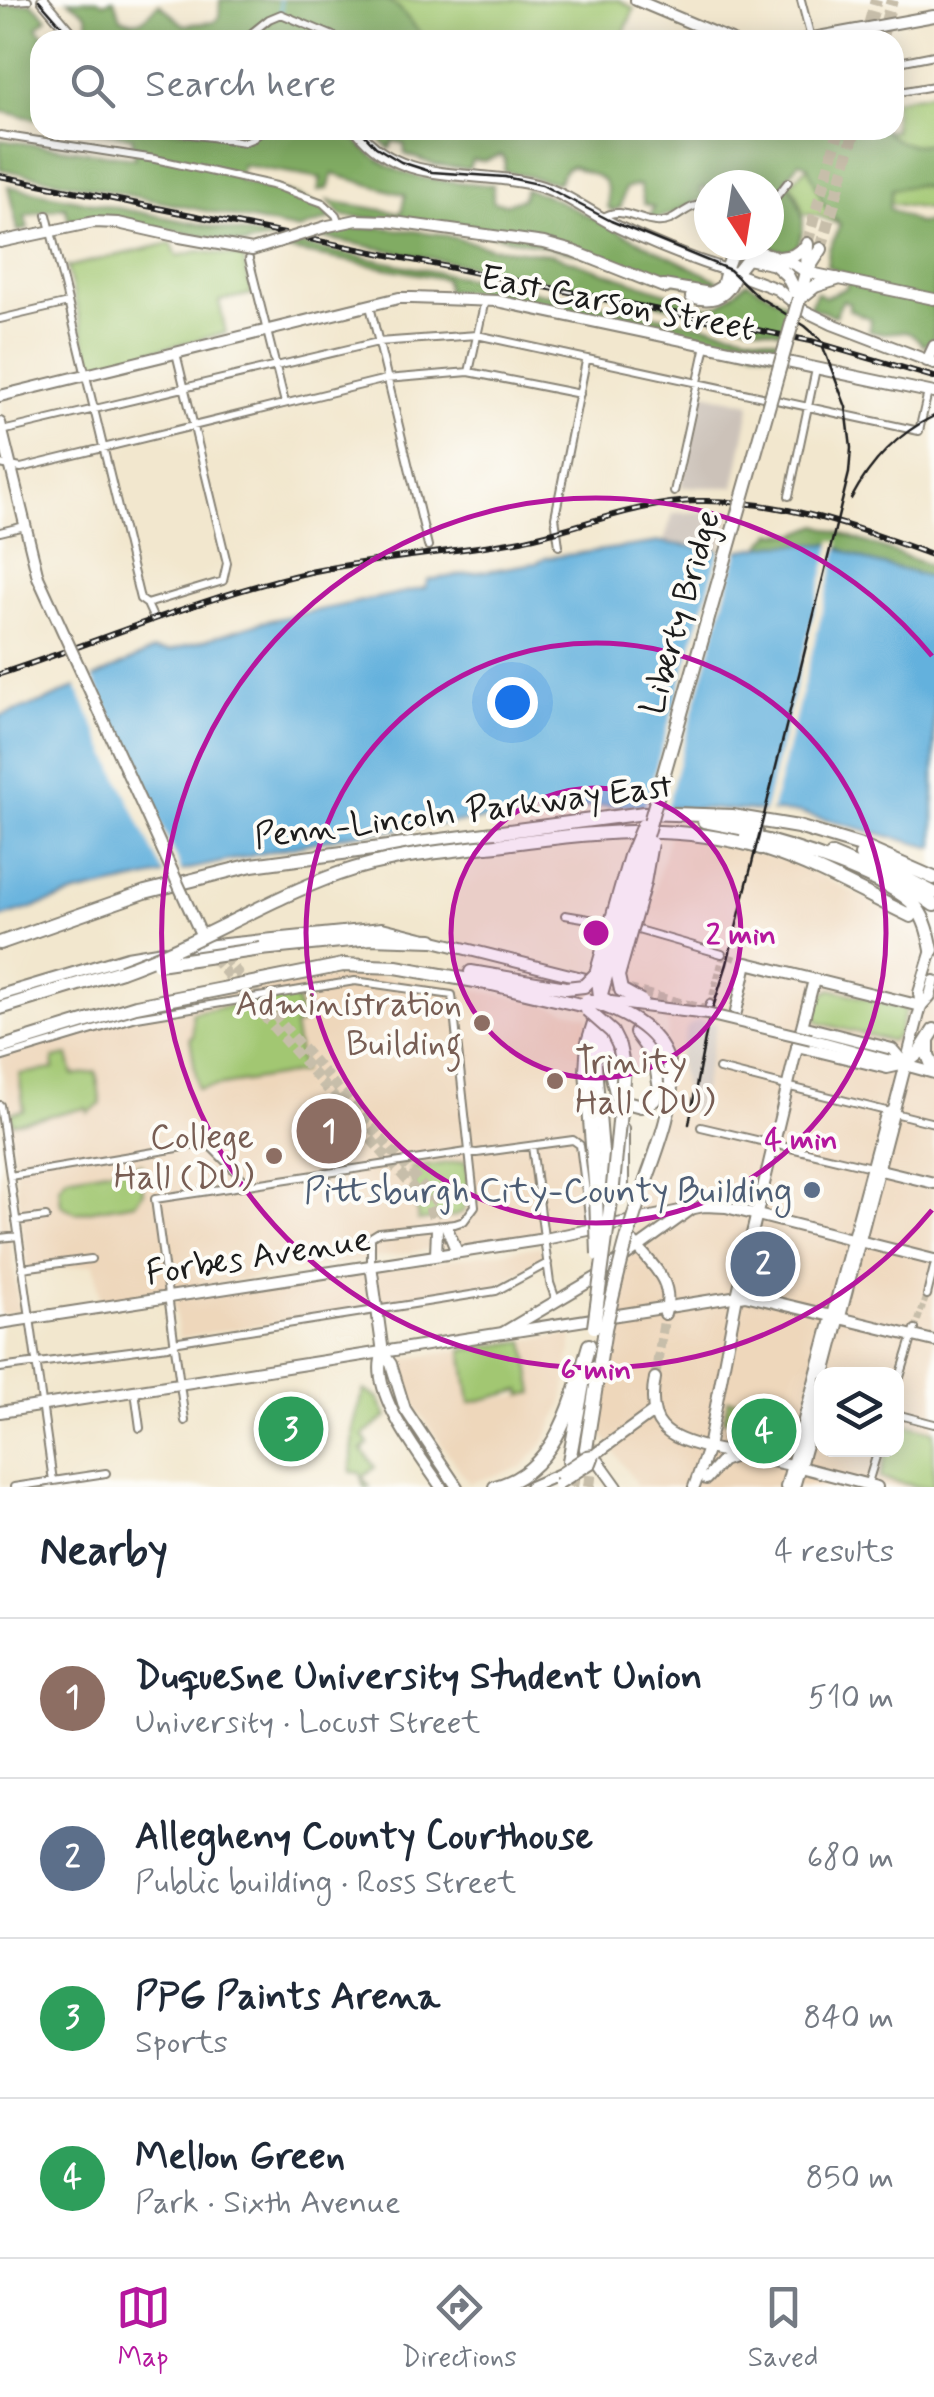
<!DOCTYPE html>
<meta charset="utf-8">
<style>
body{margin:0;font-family:Mynerve,sans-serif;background:#f6f6f7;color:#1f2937}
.controls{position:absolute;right:30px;bottom:30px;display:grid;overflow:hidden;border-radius:20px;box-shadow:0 5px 25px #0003}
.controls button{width:90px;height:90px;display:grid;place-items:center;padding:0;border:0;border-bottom:2px solid #e0e1e3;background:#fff;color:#1f2937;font:50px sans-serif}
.compass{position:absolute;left:694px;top:170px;width:90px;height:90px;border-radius:50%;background:#fff;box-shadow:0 5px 25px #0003;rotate:168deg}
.you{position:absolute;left:512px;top:702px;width:35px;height:35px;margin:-25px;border:8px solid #fff;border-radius:50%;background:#1a73e8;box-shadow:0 0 0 15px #1a73e833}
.badge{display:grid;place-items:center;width:65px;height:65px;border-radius:50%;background:#b5179e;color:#fff;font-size:32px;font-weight:700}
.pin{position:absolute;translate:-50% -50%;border:5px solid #fff;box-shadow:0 2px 10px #0006}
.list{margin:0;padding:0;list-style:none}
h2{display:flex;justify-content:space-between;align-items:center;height:130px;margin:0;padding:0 40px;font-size:42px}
h2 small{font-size:32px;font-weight:400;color:#747a83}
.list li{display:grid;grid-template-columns:65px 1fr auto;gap:30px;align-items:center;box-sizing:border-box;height:160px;padding:0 40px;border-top:2px solid #e0e1e3}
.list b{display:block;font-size:38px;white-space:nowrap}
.list p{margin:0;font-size:32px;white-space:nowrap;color:#747a83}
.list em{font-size:32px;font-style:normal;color:#747a83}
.icon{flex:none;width:55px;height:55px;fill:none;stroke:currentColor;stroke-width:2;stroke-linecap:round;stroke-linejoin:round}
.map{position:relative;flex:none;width:934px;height:1487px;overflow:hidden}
.search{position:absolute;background:#fff;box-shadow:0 5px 25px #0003;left:30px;right:30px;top:30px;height:110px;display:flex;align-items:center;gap:25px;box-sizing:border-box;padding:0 35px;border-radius:30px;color:#747a83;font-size:38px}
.sheet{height:770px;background:#fff}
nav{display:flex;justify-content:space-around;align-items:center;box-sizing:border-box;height:140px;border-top:2px solid #e0e1e3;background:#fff;font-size:28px;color:#747a83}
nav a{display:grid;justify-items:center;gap:5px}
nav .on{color:#b5179e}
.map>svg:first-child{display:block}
</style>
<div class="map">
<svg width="934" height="1487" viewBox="0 0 934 1487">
<rect width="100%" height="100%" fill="#fdfcf7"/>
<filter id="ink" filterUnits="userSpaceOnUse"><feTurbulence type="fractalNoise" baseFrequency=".01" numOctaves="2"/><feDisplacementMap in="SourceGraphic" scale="20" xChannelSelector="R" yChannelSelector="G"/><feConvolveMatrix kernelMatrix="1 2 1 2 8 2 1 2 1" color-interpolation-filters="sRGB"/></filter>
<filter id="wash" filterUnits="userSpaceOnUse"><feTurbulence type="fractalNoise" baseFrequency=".0048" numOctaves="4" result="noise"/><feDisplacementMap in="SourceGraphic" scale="40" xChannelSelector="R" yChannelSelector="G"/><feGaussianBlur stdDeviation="2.25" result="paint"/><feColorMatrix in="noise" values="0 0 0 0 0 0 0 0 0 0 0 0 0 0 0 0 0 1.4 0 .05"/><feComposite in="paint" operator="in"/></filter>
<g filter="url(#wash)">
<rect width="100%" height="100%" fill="#f2e7ce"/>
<path fill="#eed7bb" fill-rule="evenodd" d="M670,832L796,864L934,932V1487H638L598,1428L619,1309H615L628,1257L669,1026L631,980ZM822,1374H896V1450H822Z
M361,973L479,990L536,1002L588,1017L584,1055L595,1223L101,1302L94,1264L28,1273L0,1052L150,1007Z
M0,1163L19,1311L0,1314Z
M541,1246L543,1260L495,1286L379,1306L375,1271Z
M365,1270L370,1307L179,1338L174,1300Z
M573,1334L563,1403L544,1443L522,1467L469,1483L417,1409L404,1384L399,1360L461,1350L470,1403L534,1393L526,1340Z"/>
<path fill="#ccc2b9" d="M699,392L751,403L734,487H681Z
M731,511L721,548L664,541L673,513Z
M698,1020L717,1023L698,1114L689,1113L678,1058L687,1027Z"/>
<path fill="#a2c772" stroke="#5f7247" stroke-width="2.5" d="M231,0H619L634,9L621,40H226Z
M934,92V210L887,203L816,157L709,185V204L705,203L715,153L702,150L690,207L675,214L688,148L659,215L652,212L659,178L568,151L559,182L549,176L534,130H894V100Z
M809,165L825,207L840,225L822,217L803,214L797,194L789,184Z
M171,243L177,256L199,251L243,257L252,294L219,301L226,333L91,366L67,267Z
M831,989L906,1009L898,1036L891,1041L819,1023L814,1014L819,997Z
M296,995L301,1024L294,1026L302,1072L198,1089L190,1037L193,1036L192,1012Z
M68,1055L73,1075L96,1072L101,1104L88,1113L87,1108L12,1123L10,1113L24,1110L19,1074L54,1069L53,1058Z
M466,1161L469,1186L464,1211L455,1216L418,1221L411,1168Z
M141,1164L142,1168L135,1170L142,1179L143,1192L135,1203L76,1213L61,1205L59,1187L67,1177Z
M525,1341L534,1393L522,1395L521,1390L470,1403L462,1350Z
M364,1390L378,1398L387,1417L363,1435L369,1444L362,1450L375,1467L362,1477L370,1487H364L360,1473L351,1472L354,1424Z
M728,1399L797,1415L787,1452L740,1444L742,1440L730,1422L724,1420Z
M897,1422L934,1431V1487H919L880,1478L887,1450H896Z"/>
<path fill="#81ac64" stroke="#4e6440" stroke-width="2.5" d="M68,0H97L103,3L114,0L121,18C141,27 145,18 159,4L184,25L214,22L219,17L220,0H385L398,7L426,40H129L127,35L118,33C106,41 101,41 88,34C88,8 86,14 68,0Z
M32,3L47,18L37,27L48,40H40V120L0,111V5Z
M92,130H347C388,182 431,180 493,185V202L506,204L523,198L525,189L544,194L719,281L710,288H704L663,279L613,261L441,224L342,216L329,201L401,213L405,195L333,174L328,189L318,190L321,178L242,165L239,181C269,188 311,193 333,218L299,230L0,169V140L135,158L132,137Z
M369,130H883C896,144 916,149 934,141V190L918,185L892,189L889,208L917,223L934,222V338L924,346C905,320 890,339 869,331L871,319L849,310V303L843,300L835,316L809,307L817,292L825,297L846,288L849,276L827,266L829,249L840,225L825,207L807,165L799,162L787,179C799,205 811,219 796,249L785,251L746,245H769L772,230L769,223V185H709V190L703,187L700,189L705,199C687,202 674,216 655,219L650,216L654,207L644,204L640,185L625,188L621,207L612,211L608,207C609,172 601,180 572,166L566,168L557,183L504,171L505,160L501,155L484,161L472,160L469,169L435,165L405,154L404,144L393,141L390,149Z
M8,186L274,239L244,245L107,218L69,221L65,207L25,216L28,229L18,231Z
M377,227L440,234L493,248L551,254L708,307L721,304L747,282L789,305L782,332L623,296L320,237L350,228Z
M296,244L779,340L776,354L490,292L447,291L445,279L282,249Z
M818,525L934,567V578L871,562L829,544L759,548L772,533L796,534Z"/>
<path fill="#63b1dd" stroke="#40667c" stroke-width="2.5" d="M661,542L730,552L774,545L829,544L871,562L934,578V848L800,813L612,805L348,835L79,893L0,918V716L46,701L153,650L169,651L262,622L425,588L428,580L536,563L546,558Z"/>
<path fill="#f2e7ce" d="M832,540L840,542L770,817L763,816Z
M740,545L665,812L643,811L721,546Z
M91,674L177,859L183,876L167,879L160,867L74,682Z"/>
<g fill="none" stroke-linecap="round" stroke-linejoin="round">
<path stroke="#63b1dd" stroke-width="2.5" d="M280,0L281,13"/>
</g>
</g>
<g filter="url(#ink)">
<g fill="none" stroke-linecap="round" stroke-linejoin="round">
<path stroke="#c7beaa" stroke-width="6" stroke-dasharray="6 3" stroke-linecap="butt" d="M722,954L739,960
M710,1004L723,955
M915,1329L927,1295"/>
<path stroke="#c7beaa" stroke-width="10" stroke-dasharray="10 5" stroke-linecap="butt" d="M224,957L438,1204L447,1228
M213,958L429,1206L437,1229
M598,982L707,1010
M655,1378L665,1314"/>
<path stroke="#c7beaa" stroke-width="12" stroke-dasharray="12 6" stroke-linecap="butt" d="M865,40L876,0
M881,40L892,0
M807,244L839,130
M821,249L855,130
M572,1487L578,1455
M589,1487L594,1443"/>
<defs>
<path id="street" d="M801,0L811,38
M0,2L28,0
M74,36L83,34L96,40
M243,40L269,19L281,14L343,40
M894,63L934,55
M894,93L934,86
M164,130L244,142L254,138L262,130
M0,135L155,159L276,186L323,203L336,215L339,223
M769,206L788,182
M47,215L140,599L147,604L152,615
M602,218C620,205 637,221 656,222C678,225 686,200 709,206
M249,259L285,403
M370,306L428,546
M0,319L68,303
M469,372L485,300
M2,431L378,342L477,335L919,431L928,392
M0,464L21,468L386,379L469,372L580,394
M674,492L706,345
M789,496L816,369
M0,532L25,526
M559,546L555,517L586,361
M147,604L223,581L227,563L176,353
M565,915L607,922
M638,930L722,954
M709,1006L710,1004
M0,1058L137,1017L355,981L452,995L475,1206L464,1221L455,1224L379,1232L371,1237V1265
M719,1069L934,1123
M0,1105L53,1481
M701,1127L871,1167
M532,1146L550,1283L556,1300
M10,1176L202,1144L210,1146L249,1185
M16,1221L46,1217
M0,1238L18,1236
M22,1268L91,1259
M927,1295L934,1267
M0,1368L168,1346L179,1341L496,1291L548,1263
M896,1390L915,1329
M135,1391L140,1428
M896,1414L934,1424
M185,1421L155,1199L467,1152L477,1153L573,1140L580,1145L591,1231
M867,1486L878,1450
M14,1487L106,1473"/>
<path id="secondary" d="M43,0L77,40
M636,0L731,40
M802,40L934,16
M357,130C402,188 473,168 536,185C566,193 590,213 618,227C653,244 689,258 726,270L722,286L710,293L663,285
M328,226L357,220L387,221L544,243L573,251L666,288
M0,242L94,222L118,223L180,237
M806,272L934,299
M691,297C715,304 729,296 736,273
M927,361L934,346
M0,423L38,577
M185,948L382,928L590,980
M0,995L127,957L163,951
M736,1012L747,963L921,1006
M801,1030L814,980
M797,1046L887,1068L905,1064L892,1049L802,1026
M872,1168L934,1183
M447,1228L457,1252
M859,1241L934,1260
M634,1243C653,1266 675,1282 665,1314
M436,1255L437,1229
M371,1265L383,1353C367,1390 421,1457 441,1487
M504,1332L597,1277L690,1210
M383,1353L391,1364L405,1409L457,1487
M655,1378C646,1426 665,1437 708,1448L737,1296L798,1043
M800,1467L877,1487
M530,1487L560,1474
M617,1487L594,1455L653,1412"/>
<path id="primary" d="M806,272C787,259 753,243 731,256L726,270L777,289L803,310L832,324L934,363
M736,273L747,259L781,266
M0,396L399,298H412L497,301L934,393
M921,1006L930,996L934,981
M593,1029L607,1201
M811,1039L934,1073
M0,1323L545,1239L704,1206L726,1207L859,1241
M825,1374L921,1006L919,993L932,950
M0,1412L745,1295L934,1341
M708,1448L796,1466
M706,1479L722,1461L736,1456
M694,1487L708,1448
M786,1487L885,1118L891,1112
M794,1487L822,1389"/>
<path id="highway" d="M780,258L793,256L806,247
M776,265L787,275L799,299
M806,272L821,249
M800,298L815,286L837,279
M799,299L806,272L807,244
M704,821L756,831
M746,836C785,844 891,877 916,907C926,920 929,935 932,950
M497,845C587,833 675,821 764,849C815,865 863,893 911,916
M832,855L910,888L934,905
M861,855L934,893
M0,943L145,892L252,865L644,813L732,816L798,827L861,846L934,878
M261,949L371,938L432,940
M471,972L566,988
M0,1008L121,971
M597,1017L619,1104
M928,1041V1055L934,1070
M0,1048L136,1006L343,965L396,967L492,984L585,1006
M905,1064L920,1052L934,1030
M618,1090L626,1102L641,1106L654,1100L660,1089L655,1059L636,1033
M622,1184V1129
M596,1195L586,1070L588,1042L598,1010
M586,1449L605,1329
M569,1461L584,1379
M495,1487C557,1472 573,1399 589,1345"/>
</defs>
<use href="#street" stroke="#878275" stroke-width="10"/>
<use href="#secondary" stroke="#878275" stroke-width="14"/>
<use href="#primary" stroke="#878275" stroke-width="14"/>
<use href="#highway" stroke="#878275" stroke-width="16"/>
<use href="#street" stroke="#fff" stroke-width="6"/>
<use href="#secondary" stroke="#fff" stroke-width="10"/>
<use href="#primary" stroke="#fff" stroke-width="10"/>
<use href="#highway" stroke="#fff" stroke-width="12"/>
<path stroke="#1c1c1c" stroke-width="2.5" d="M39,0L74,40
M360,130L376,147L401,162L432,172L505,177L542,185L611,221L730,270L757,296L805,326L820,339L846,407L851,448L849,473L727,964L708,1023L689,1124
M851,499C870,463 897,434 934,416"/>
<defs>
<path id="rail" d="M0,176L811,341L934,377
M0,674C102,640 205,596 310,572C380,557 451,553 521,540C581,528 636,502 698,501C779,499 860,528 934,556"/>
</defs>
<use href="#rail" stroke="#1c1c1c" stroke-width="6"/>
<use href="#rail" stroke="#fdfcf7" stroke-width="2.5" stroke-dasharray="8" stroke-linecap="butt"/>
<defs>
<path id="secondary-bridge" d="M180,237L252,250L328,226
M38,577L200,932
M560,1474L587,1456L594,1455
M558,1484L591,1463L594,1455"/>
<path id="primary-bridge" d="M600,996L611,1002L707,1014L811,1039"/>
<path id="highway-bridge" d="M158,964L261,949
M121,971C196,945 263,901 338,874C389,856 443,851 497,845
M566,988L584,986L596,974
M601,994L799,299
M600,996L597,971L630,856L643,825
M587,1000C712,1038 669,1113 638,1203C624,1244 615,1286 605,1329
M641,1001L621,990L618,976L644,883L651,843
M587,1010L612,1032L619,1046L624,1069L613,1186L594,1327
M596,1195L598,1255"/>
</defs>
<use href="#secondary-bridge" stroke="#878275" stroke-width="14" stroke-linecap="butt"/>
<use href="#primary-bridge" stroke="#878275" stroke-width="14" stroke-linecap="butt"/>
<use href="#highway-bridge" stroke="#878275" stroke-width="16" stroke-linecap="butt"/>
<use href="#secondary-bridge" stroke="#fff" stroke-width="10"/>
<use href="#primary-bridge" stroke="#fff" stroke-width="10"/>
<use href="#highway-bridge" stroke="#fff" stroke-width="12"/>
</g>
</g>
<circle cx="596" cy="933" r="145" fill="#b5179e" fill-opacity=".12"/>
<g fill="none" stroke="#b5179e" stroke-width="5">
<circle cx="596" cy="933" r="145"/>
<circle cx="596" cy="933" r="290"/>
<path d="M932 1210A435 435 0 1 1 932 656"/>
</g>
<g fill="#8d6e63" stroke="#fdfcf7" stroke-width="4">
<circle cx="482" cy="1023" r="10"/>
<circle cx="555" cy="1081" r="10"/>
<circle cx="274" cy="1156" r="10"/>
</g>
<circle fill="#5c6f8a" stroke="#fdfcf7" stroke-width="4" cx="812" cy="1190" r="10"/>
<g text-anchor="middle" stroke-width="8" stroke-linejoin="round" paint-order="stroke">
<g font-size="35" fill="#1c1c1c" stroke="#fdfcf7">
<text transform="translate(618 302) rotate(11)" y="12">East Carson Street</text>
<text transform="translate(679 612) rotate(-74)" y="12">Liberty Bridge</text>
<text transform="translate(463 810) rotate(-7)" y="12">Penn-Lincoln Parkway East</text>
<text transform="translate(258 1255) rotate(-9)" y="12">Forbes Avenue</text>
</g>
<g font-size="35" fill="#785e54" stroke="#fdfcf7" text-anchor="end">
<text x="462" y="1015">Administration<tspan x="462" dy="40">Building</tspan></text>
<text x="575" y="1073" text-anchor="start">Trinity<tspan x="575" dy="40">Hall (DU)</tspan></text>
<text x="254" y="1148">College<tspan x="254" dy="40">Hall (DU)</tspan></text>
</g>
<g font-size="35" fill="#4e5e75" stroke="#fdfcf7" text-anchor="end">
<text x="792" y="1202">Pittsburgh City-County Building</text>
</g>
</g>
<circle cx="596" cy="933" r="15" fill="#b5179e" stroke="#fdfcf7" stroke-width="5"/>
<g font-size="30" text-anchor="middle" font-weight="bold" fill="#b5179e" stroke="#fdfcf7" stroke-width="8" stroke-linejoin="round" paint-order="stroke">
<text x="741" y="944">2 min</text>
<text x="801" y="1149">4 min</text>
<text x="596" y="1379">6 min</text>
</g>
</svg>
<div class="controls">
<button><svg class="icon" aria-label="layers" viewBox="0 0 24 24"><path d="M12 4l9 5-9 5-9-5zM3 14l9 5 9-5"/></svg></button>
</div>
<svg class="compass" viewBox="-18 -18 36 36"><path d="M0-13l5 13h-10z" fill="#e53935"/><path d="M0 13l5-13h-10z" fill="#747a83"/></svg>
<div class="you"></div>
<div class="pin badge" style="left:329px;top:1131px;background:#8d6e63">1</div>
<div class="pin badge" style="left:763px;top:1264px;background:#5c6f8a">2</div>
<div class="pin badge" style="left:291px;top:1429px;background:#2e9e5b">3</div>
<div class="pin badge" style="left:764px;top:1431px;background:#2e9e5b">4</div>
<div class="search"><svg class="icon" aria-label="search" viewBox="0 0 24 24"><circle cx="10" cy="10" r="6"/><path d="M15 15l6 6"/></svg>Search here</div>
</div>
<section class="sheet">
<h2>Nearby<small>4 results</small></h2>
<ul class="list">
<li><span class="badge" style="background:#8d6e63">1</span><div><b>Duquesne University Student Union</b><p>University · Locust Street</p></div><em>510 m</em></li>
<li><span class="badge" style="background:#5c6f8a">2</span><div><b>Allegheny County Courthouse</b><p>Public building · Ross Street</p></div><em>680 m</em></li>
<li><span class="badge" style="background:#2e9e5b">3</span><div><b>PPG Paints Arena</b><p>Sports</p></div><em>840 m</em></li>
<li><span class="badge" style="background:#2e9e5b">4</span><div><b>Mellon Green</b><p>Park · Sixth Avenue</p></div><em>850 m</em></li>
</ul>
</section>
<nav>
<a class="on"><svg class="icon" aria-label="map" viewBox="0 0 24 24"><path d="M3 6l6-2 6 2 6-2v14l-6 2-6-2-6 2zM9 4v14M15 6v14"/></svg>Map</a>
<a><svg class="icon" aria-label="directions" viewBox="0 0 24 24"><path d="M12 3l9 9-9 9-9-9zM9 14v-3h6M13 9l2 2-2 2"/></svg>Directions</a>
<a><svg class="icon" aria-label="saved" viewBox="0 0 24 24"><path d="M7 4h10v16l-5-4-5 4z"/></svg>Saved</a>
</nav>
